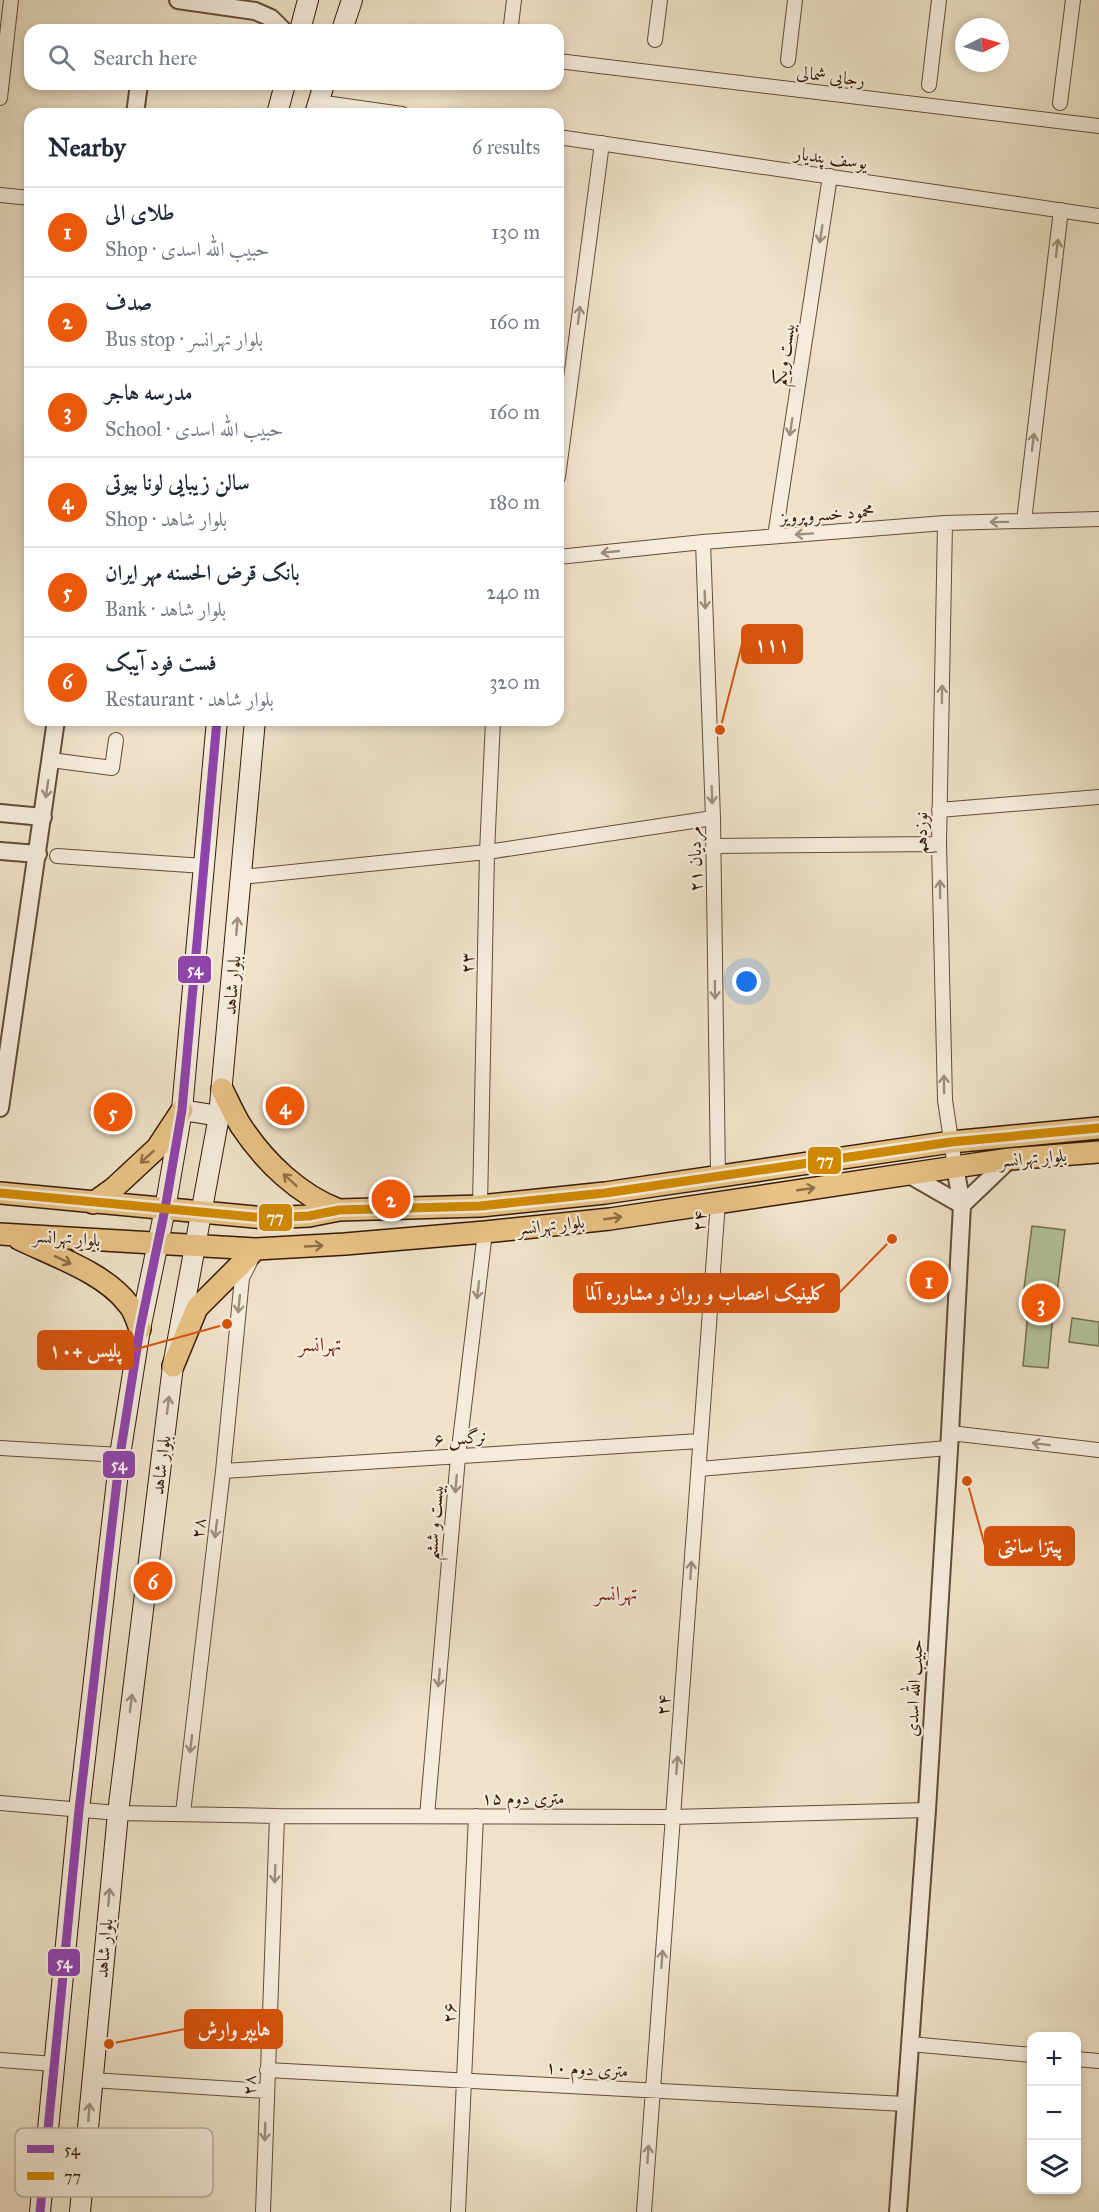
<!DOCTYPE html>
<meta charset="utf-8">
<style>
body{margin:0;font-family:"IM FELL Great Primer",Amiri,serif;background:#f6f6f7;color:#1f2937}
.controls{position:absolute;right:18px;bottom:18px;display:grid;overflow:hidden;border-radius:12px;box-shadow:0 3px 9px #0003}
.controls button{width:54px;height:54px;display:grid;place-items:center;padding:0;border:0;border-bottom:2px solid #e0e1e3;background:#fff;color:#1f2937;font:30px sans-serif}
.compass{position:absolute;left:955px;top:18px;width:54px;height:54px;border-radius:50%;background:#fff;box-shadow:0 3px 9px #0003;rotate:85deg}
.you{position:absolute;left:747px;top:982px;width:21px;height:21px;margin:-15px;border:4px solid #fff;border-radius:50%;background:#1a73e8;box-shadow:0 0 0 9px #1a73e833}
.badge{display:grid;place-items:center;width:39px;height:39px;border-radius:50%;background:#ea580c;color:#fff;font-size:20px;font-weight:700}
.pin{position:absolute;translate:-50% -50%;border:3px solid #fff;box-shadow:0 2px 6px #0006}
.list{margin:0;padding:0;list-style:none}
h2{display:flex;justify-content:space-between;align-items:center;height:78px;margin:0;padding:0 24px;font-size:26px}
h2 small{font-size:20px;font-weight:400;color:#747a83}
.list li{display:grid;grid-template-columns:39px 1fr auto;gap:18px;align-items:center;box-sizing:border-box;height:90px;padding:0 24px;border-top:2px solid #e0e1e3}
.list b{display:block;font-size:22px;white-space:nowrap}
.list p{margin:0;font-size:20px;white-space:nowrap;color:#747a83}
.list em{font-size:20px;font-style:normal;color:#747a83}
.icon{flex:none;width:33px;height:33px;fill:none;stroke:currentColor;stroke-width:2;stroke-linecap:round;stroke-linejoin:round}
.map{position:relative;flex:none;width:1099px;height:2212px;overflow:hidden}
.search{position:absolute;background:#fff;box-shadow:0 3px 9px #0003;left:24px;top:24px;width:540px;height:66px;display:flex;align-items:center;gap:15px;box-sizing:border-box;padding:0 21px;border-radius:18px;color:#747a83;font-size:22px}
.panel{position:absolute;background:#fff;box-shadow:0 3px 9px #0003;left:24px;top:108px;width:540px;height:618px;border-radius:18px}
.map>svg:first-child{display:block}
</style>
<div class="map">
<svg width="1099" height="2212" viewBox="0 0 1099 2212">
<rect width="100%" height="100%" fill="#efe2c9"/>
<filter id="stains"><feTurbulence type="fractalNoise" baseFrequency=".00333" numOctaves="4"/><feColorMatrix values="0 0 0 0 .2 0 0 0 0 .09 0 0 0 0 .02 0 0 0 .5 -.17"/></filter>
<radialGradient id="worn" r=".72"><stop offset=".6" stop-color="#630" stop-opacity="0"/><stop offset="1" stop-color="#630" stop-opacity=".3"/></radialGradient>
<path fill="#b3c49b" stroke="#746f51" stroke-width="1.5" d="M1032,1226L1065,1230L1055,1308L1022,1304Z
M1028,1312L1053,1314L1048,1368L1023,1366Z
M1072,1318L1099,1322V1346L1069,1342Z"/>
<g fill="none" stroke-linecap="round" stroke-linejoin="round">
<defs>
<path id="minor" d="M511,25L514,0
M655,40L660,0
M788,60L795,0
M558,61L1099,126
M929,85L939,0
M0,98L11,0
M318,102L402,114
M1060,103L1073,0
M558,137L1099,216
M0,195L30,198
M558,477L602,143
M1024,521L1061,210
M945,523L939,844L945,1100L955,1167
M775,536L830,176
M703,542L713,818L718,1175
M558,557L703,542L945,523L1099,519
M51,760L112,768L116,740
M939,810L1099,797
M713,846L939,844
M57,856L204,866
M241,877L487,852L713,818
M480,1206L487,852L493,720
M950,1433L1099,1450
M0,1448L120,1455
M699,1469L948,1448
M223,1471L700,1441
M0,1803L118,1813L277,1816L673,1817L927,1810
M183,1813L223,1471L242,1278L250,1262
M427,1816L458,1457L485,1232
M910,2044L1032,2055
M1076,2059L1099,2061
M0,2060L55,2064
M267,2070L905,2104
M92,2080L266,2091
M263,2212L277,1816
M458,2212L476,1816
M644,2212L718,1202"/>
<path id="tertiary" d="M178,0L255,11L271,18L283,30
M135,114L139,84
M0,813L43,817
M0,851L38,854
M0,1108L56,720
M908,1174L962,1205L1010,1159
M898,2212L927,1810L950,1433L962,1205L955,1167"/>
<path id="secondary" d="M300,30L308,0
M342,30L352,0
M277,114L285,84
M315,114L324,84
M182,1110L219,1116
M40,2212L79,1810L120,1455L140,1329L165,1209L182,1110L217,720
M80,2212L118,1813L173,1366L219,1116L255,720"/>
<path id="primary" d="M222,1089C228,1101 234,1115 241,1126C265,1162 299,1195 339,1210
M0,1193L265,1218L309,1216L339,1210L480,1206L605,1193L951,1142L1099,1128
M93,1203L114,1188L157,1148L182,1110
M0,1234L256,1249L345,1244L485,1232L610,1219L955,1167L1010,1159L1099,1152
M19,1239C54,1256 105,1273 128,1304C134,1310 137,1321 140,1329
M173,1366L197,1308L256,1249"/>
</defs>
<use href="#minor" stroke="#644c38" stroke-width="16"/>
<use href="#tertiary" stroke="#644c38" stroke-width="20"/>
<use href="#secondary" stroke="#361a07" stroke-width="22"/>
<use href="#primary" stroke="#361a07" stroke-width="24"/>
<use href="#minor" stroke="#f5ecdc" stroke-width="14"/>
<use href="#tertiary" stroke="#f5ecdc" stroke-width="16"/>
<use href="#secondary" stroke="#f5ecdc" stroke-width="20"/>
<use href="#primary" stroke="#e8c184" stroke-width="21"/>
<defs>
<path id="bus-1" d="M40,2212L79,1810L120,1455L140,1329L165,1209L182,1110L217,720"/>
<path id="bus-2" d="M0,1193L265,1218L309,1216L339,1210L480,1206L605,1193L951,1142L1099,1128"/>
</defs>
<use href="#bus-1" stroke="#f5ecdc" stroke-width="14"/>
<use href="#bus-2" stroke="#f5ecdc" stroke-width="14"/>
<use href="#bus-1" stroke="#8e44ad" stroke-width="9"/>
<use href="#bus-2" stroke="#d08a01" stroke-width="9"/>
</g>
<defs><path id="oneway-shaft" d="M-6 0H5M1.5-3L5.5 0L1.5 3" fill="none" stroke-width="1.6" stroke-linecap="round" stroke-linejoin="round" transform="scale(1.5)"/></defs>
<g stroke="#9f8e7c">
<use href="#oneway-shaft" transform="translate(821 234) rotate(99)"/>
<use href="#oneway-shaft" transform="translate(1057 248) rotate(-83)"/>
<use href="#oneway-shaft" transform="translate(579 315) rotate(-83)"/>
<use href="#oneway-shaft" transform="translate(791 427) rotate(99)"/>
<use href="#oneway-shaft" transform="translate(1033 442) rotate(-83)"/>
<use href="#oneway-shaft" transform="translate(999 522) rotate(179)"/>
<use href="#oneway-shaft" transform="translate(804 534) rotate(176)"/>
<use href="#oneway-shaft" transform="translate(610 552) rotate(174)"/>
<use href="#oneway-shaft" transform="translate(705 600) rotate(88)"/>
<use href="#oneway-shaft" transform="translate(942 694) rotate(-89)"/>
<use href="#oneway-shaft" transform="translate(47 789) rotate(98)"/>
<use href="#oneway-shaft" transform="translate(712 795) rotate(88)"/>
<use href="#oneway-shaft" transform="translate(940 889) rotate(-91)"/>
<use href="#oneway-shaft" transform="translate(237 926) rotate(-85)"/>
<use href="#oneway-shaft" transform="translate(715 990) rotate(89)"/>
<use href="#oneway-shaft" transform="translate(944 1084) rotate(-91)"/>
<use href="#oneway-shaft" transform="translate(478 1290) rotate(97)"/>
<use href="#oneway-shaft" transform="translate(239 1304) rotate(96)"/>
<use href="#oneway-shaft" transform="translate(168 1405) rotate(-83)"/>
<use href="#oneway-shaft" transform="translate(1041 1444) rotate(-173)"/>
<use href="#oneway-shaft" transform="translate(456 1484) rotate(95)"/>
<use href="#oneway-shaft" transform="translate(216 1529) rotate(97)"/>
<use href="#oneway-shaft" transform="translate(691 1570) rotate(-86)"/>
<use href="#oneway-shaft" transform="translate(439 1678) rotate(95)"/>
<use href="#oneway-shaft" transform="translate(131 1703) rotate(-83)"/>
<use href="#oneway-shaft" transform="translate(191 1744) rotate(97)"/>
<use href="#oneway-shaft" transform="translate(677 1765) rotate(-86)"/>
<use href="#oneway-shaft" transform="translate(275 1874) rotate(92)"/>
<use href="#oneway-shaft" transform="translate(109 1897) rotate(-85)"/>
<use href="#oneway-shaft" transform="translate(662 1959) rotate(-86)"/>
<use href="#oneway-shaft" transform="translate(89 2112) rotate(-85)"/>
<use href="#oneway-shaft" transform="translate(265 2132) rotate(92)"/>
<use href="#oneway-shaft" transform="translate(648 2154) rotate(-86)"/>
</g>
<g stroke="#8f6e46">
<use href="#oneway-shaft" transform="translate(147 1157) rotate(137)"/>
<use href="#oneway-shaft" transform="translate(290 1180) rotate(-138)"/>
<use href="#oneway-shaft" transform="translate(806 1189) rotate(-8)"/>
<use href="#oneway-shaft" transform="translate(613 1218) rotate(-8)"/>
<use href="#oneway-shaft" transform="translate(314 1246) rotate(-3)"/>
<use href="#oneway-shaft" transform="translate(63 1260) rotate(25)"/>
</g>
<g text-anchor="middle" stroke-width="4.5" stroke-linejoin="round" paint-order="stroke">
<g font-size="18" fill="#361a07" stroke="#f5ecdc">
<text transform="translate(831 76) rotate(7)" y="6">رجایی شمالی</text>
<text transform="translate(831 158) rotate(8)" y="6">یوسف پندیار</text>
<text transform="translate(784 354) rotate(-81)" y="6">بیست ویکم</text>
<text transform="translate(827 514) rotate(-4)" y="6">محمود خسروپرویز</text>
<text transform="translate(921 833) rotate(-90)" y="6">نوزدهم</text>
<text transform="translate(695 859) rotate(-91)" y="6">۲۱ مردیان</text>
<text transform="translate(467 963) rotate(-89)" y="6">۲۳</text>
<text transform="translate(232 985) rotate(-85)" y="6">بلوار شاهد</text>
<text transform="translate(1033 1158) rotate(-5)" y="6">بلوار تهرانسر</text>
<text transform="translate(699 1221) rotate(-86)" y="6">۲۴</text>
<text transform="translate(551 1225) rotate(-6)" y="6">بلوار تهرانسر</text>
<text transform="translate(67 1238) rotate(4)" y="6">بلوار تهرانسر</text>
<text transform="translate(460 1438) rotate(-4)" y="6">نرگس ۶</text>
<text transform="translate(161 1465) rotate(-83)" y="6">بلوار شاهد</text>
<text transform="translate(434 1522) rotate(-85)" y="6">بیست و ششم</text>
<text transform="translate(198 1528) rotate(-83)" y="6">۲۸</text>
<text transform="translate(914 1688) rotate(-87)" y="6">حبیب الله اسدی</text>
<text transform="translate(663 1705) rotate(-86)" y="6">۲۴</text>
<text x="523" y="1804">۱۵ متری دوم</text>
<text transform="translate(104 1948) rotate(-85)" y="6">بلوار شاهد</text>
<text transform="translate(449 2013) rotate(-87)" y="6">۲۶</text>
<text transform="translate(587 2069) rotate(3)" y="6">۱۰ متری دوم</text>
<text transform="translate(249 2085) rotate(-88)" y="6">۲۸</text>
</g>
<g font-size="20" fill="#7a1f14" stroke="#f5ecdc">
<text x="320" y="1351">تهرانسر</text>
<text x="616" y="1600">تهرانسر</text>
</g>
</g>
<rect x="15" y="2128" width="198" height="69" rx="9" fill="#f5ecdc" stroke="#bcad9c" stroke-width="1.5"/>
<rect x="27" y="2145" width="27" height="8" fill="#8e44ad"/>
<rect x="27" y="2172" width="27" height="8" fill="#d08a01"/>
<g font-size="16" fill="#361a07">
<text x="64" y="2155">54</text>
<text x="64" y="2182">77</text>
</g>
<path fill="none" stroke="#d6530c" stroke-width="2" d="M720 730L742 644M892 1239L839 1293M227 1324L133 1350M967 1481L985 1546M109 2044L185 2029"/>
<g fill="#d6530c" stroke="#f5ecdc" stroke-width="2">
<circle cx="720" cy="730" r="6"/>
<circle cx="892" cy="1239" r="6"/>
<circle cx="227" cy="1324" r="6"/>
<circle cx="967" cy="1481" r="6"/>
<circle cx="109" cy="2044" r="6"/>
</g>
<g fill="#d6530c" stroke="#d6530c" stroke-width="2">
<rect x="742" y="625" width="60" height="38" rx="6"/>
<rect x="574" y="1274" width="265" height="38" rx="6"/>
<rect x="38" y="1331" width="95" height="38" rx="6"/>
<rect x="985" y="1527" width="89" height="38" rx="6"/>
<rect x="185" y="2010" width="97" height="38" rx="6"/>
</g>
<g font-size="20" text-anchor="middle" font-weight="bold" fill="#fff">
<text x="772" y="651">۱۱۱</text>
<text x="706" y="1300">کلینیک اعصاب و روان و مشاوره آلما</text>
<text x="85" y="1357">پلیس +۱۰</text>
<text x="1030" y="1553">پیتزا سانتی</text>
<text x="234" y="2036">هایپر وارش</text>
</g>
<g stroke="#f5ecdc" stroke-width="2">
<rect x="177" y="955" width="35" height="29" rx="6" fill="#8e44ad"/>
<rect x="807" y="1146" width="35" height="29" rx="6" fill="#d08a01"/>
<rect x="258" y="1203" width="35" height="29" rx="6" fill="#d08a01"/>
<rect x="102" y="1450" width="34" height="29" rx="6" fill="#8e44ad"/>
<rect x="47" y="1948" width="34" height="29" rx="6" fill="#8e44ad"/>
</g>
<g font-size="16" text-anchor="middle" font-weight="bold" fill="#fff">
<text x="195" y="975">54</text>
<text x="825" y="1166">77</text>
<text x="275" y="1223">77</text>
<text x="119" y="1470">54</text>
<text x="64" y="1968">54</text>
</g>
<rect width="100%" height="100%" filter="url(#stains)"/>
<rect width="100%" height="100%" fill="url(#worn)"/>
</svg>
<div class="controls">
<button>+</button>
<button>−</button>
<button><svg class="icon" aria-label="layers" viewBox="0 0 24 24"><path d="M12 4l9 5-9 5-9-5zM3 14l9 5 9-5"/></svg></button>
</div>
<svg class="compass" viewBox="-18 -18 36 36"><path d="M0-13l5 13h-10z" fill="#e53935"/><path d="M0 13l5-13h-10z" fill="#747a83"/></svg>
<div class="you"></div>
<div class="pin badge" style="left:929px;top:1280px">1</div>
<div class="pin badge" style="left:391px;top:1199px">2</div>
<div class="pin badge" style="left:1041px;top:1303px">3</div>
<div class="pin badge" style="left:285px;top:1106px">4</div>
<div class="pin badge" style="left:113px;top:1112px">5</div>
<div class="pin badge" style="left:153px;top:1581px">6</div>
<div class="search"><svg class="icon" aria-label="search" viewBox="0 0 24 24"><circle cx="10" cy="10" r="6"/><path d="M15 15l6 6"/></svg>Search here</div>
<section class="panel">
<h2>Nearby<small>6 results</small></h2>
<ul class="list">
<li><span class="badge">1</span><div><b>طلای الی</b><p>Shop · حبیب الله اسدی</p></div><em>130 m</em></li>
<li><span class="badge">2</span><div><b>صدف</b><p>Bus stop · بلوار تهرانسر</p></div><em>160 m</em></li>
<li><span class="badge">3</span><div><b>مدرسه هاجر</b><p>School · حبیب الله اسدی</p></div><em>160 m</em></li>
<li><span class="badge">4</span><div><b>سالن زیبایی لونا بیوتی</b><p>Shop · بلوار شاهد</p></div><em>180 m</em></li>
<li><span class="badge">5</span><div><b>بانک قرض الحسنه مهر ایران</b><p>Bank · بلوار شاهد</p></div><em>240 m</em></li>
<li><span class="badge">6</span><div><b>فست فود آیبک</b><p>Restaurant · بلوار شاهد</p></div><em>320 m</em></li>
</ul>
</section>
</div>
